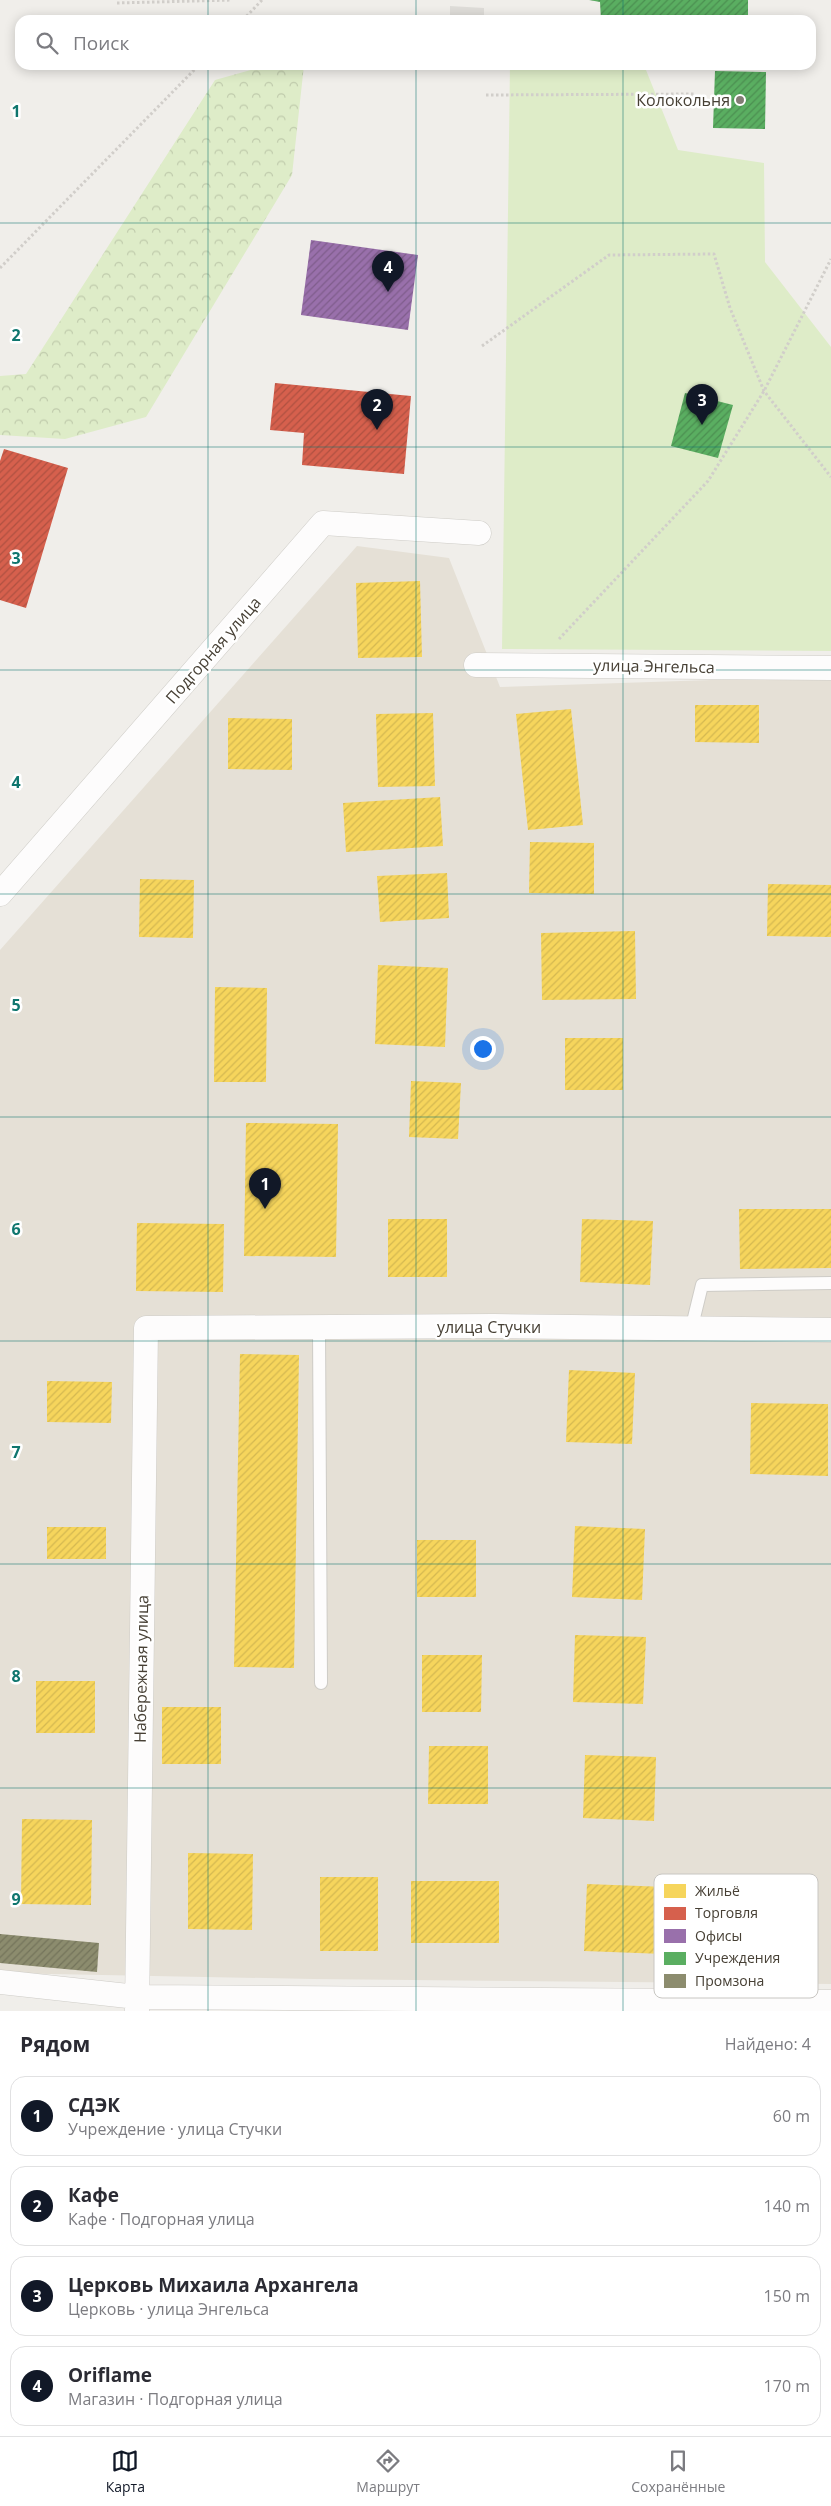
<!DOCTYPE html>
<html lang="ru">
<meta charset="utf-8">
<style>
body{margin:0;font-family:"Open Sans",sans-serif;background:#f7f7f7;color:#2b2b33}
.you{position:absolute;left:482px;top:1048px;width:18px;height:18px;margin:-12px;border:4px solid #fff;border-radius:50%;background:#1a73e8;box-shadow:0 0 0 8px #1a73e833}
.badge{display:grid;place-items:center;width:32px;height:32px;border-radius:50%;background:#111827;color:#fff;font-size:16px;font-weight:700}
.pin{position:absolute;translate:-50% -41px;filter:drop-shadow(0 1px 2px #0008)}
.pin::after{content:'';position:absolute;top:26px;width:18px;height:15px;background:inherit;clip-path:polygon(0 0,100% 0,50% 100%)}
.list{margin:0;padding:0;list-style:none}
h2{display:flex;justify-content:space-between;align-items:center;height:65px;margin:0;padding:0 20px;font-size:21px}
h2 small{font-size:16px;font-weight:400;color:#7c7c81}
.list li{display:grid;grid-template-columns:32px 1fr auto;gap:15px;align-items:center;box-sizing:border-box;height:80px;margin:0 10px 10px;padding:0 10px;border:1px solid #e1e1e2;border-radius:15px}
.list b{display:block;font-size:19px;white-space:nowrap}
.list p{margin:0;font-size:16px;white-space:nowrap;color:#7c7c81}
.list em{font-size:16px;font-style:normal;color:#7c7c81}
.icon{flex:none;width:28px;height:28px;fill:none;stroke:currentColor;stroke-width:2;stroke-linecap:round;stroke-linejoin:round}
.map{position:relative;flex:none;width:831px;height:2011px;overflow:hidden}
.search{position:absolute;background:#fff;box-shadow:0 2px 12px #0003;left:15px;right:15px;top:15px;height:55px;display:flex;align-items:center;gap:12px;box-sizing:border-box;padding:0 18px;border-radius:15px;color:#7c7c81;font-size:19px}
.sheet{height:425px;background:#fff}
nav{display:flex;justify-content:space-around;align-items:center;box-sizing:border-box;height:70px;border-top:1px solid #e1e1e2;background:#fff;font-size:14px;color:#7c7c81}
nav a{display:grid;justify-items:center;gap:2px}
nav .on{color:#111827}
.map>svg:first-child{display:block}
</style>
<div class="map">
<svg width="831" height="2011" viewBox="0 0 831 2011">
<defs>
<pattern id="forest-crowns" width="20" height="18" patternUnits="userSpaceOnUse" patternTransform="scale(1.25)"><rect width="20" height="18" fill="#deecc8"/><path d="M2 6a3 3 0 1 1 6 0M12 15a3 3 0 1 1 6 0" fill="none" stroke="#c0cbac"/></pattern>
<pattern id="homes-hatch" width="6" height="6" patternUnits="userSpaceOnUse" patternTransform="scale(1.25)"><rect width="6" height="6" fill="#f6d55c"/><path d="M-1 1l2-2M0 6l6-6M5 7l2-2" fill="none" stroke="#d4b851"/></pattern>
<pattern id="shops-hatch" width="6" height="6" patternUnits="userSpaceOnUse" patternTransform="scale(1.25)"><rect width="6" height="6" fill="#d6604d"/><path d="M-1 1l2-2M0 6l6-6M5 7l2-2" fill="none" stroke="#af5141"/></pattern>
<pattern id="offices-hatch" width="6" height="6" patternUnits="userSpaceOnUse" patternTransform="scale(1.25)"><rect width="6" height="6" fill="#9970ab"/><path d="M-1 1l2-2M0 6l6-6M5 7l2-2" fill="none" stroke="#7f5d8c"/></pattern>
<pattern id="public-hatch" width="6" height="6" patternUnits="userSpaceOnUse" patternTransform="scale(1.25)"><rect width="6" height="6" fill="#5aae61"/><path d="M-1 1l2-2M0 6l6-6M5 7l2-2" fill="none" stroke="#4c8f51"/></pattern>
<pattern id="industry-hatch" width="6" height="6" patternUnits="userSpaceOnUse" patternTransform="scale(1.25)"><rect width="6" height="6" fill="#8c8c6e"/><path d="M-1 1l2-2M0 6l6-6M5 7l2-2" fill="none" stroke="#74745b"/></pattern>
</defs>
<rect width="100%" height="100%" fill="#f0eeea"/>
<path fill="#e5e0d6" d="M357,546L449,558L500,687L831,676V1984L313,1979L0,1973V950Z"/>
<path fill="url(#forest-crowns)" d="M269,65H304L292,175L146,417L65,439L0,435V376L26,374L215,80Z"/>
<path fill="#deecc8" d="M510,65H644L678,150L764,163L765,262L831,347V651L502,649Z"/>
<path fill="#dfddd9" d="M450,6L484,8V20H450Z"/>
<path fill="url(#homes-hatch)" d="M420,581L422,657L358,658L356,583Z
M695,705H759V743L695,742Z
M571,709L583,825L528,830L516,714Z
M433,713L435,786L378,787L376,714Z
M228,718L292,719V770L228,769Z
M440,797L443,846L346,852L343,803Z
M530,842L594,843V894L529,893Z
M447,873L449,918L380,922L377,876Z
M140,879L194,880L193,938L139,937Z
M768,884L831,885V937L767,936Z
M635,931L636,999L542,1000L541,933Z
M378,965L448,968L445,1047L375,1044Z
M215,987L267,988L266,1082H214Z
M565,1038H623V1090H565Z
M411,1081L461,1083L458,1139L409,1137Z
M246,1123L338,1124L336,1257L244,1256Z
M739,1209H831V1268L740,1269Z
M388,1219H447V1277H388Z
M582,1219L653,1221L650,1285L580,1282Z
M137,1223L224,1224L223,1292L136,1291Z
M240,1354L299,1355L294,1668L234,1667Z
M569,1370L635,1373L632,1444L566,1442Z
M47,1381L112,1382L111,1423L47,1422Z
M751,1403L828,1404V1476L750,1474Z
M575,1526L645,1529L642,1600L572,1597Z
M47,1527H106V1559H47Z
M417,1540H476V1597H417Z
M575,1635L646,1637L643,1704L573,1702Z
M422,1655H482L481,1712H422Z
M36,1681H95V1733H36Z
M162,1707H221V1764H162Z
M429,1746H488V1804H428Z
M585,1755L656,1757L654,1821L583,1818Z
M22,1819L92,1820L91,1905L21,1904Z
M188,1853L253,1854L252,1930L188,1929Z
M320,1877H378V1951H320Z
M411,1881H499V1943H411Z
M587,1884L720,1889L717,1956L584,1951Z"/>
<path fill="url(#shops-hatch)" d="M275,383L411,396L404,474L302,465L304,433L270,430Z
M4,449L68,468L26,608L0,600V461Z"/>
<path fill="url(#offices-hatch)" d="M311,240L418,255L408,330L301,315Z"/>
<path fill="url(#public-hatch)" d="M589,0H748V20H601L600,2Z
M715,71L766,72L765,129L713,128Z
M685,393L733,405L718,458L671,446Z"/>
<path fill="url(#industry-hatch)" d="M0,1934L99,1943L97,1972L0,1963Z"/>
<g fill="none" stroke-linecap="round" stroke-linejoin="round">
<defs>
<path id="service" d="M319,1328L321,1683
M691,1330L702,1285L831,1283"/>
<path id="minor" d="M476,665L831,668
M0,894L323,523L479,533
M0,1982L137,1997L831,2002
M137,2011L146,1328L494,1326L831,1330"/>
</defs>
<use href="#service" stroke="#ceccc7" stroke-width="14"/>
<use href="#minor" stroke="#ceccc7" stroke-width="25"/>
<path stroke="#d1ceca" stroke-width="3" stroke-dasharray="2.5 2.5" stroke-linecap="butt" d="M117,3L232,0
M243,20L262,0
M486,95L695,94
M0,268L199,65
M482,346L609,255L714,254L730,308L764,391L831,477
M559,639L708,481L764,391L831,259"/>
<use href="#service" stroke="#fdfcfc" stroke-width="12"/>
<use href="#minor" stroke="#fdfcfc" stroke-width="24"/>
</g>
<path fill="none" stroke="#0f766e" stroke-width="1" stroke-opacity="0.55" d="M208,0V20M416,0V20M623,0V20M208,65V2011M416,65V2011M623,65V2011M0,223H831M0,447H831M0,670H831M0,894H831M0,1117H831M0,1341H831M0,1564H831M0,1788H831"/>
<circle fill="#827d74" stroke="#fff" stroke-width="2" cx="740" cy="100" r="5"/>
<g text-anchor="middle" stroke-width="5" stroke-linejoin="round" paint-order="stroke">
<g font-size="16" fill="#474035" stroke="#fff" text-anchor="end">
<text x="730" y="106">Колокольня</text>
</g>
<g font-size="16" fill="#474035" stroke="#fff">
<text transform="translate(213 650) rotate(-49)" y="6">Подгорная улица</text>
<text transform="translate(654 666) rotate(1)" y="6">улица Энгельса</text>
<text x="489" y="1333">улица Стучки</text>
<text transform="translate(141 1669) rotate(-89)" y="6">Набережная улица</text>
</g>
</g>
<rect x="654" y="1874" width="164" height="124" rx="8" fill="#fff" stroke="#c8c6c2" stroke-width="1"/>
<rect x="664" y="1884" width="22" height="14" fill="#f6d55c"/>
<rect x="664" y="1907" width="22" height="13" fill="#d6604d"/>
<rect x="664" y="1929" width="22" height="14" fill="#9970ab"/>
<rect x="664" y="1952" width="22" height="13" fill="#5aae61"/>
<rect x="664" y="1974" width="22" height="14" fill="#8c8c6e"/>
<g font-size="14" fill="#474035">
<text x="695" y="1896">Жильё</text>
<text x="695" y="1918">Торговля</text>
<text x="695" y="1941">Офисы</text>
<text x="695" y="1963">Учреждения</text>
<text x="695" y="1986">Промзона</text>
</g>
<g font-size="16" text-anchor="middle" font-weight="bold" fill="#0f766e" stroke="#fff" stroke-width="5" stroke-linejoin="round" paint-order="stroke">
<text x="16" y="117">1</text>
<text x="16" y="341">2</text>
<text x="16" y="564">3</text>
<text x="16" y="788">4</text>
<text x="16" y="1011">5</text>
<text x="16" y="1235">6</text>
<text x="16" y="1458">7</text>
<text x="16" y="1682">8</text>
<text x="16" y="1905">9</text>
</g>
</svg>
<div class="you"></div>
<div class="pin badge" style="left:265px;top:1209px">1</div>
<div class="pin badge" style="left:377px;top:430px">2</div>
<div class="pin badge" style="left:702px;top:425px">3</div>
<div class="pin badge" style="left:388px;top:292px">4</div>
<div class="search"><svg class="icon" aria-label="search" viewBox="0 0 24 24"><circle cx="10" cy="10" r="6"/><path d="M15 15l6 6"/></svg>Поиск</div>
</div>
<section class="sheet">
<h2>Рядом<small>Найдено: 4</small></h2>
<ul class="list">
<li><span class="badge">1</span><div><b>СДЭК</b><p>Учреждение · улица Стучки</p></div><em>60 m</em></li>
<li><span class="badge">2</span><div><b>Кафе</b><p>Кафе · Подгорная улица</p></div><em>140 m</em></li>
<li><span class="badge">3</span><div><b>Церковь Михаила Архангела</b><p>Церковь · улица Энгельса</p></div><em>150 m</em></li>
<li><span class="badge">4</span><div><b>Oriflame</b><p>Магазин · Подгорная улица</p></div><em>170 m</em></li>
</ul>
</section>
<nav>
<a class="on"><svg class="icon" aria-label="map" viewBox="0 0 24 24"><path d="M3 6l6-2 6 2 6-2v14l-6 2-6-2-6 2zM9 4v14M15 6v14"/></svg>Карта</a>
<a><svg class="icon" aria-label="directions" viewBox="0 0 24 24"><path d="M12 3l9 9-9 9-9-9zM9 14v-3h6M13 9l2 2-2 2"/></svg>Маршрут</a>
<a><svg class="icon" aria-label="saved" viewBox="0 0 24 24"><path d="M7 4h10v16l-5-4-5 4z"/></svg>Сохранённые</a>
</nav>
